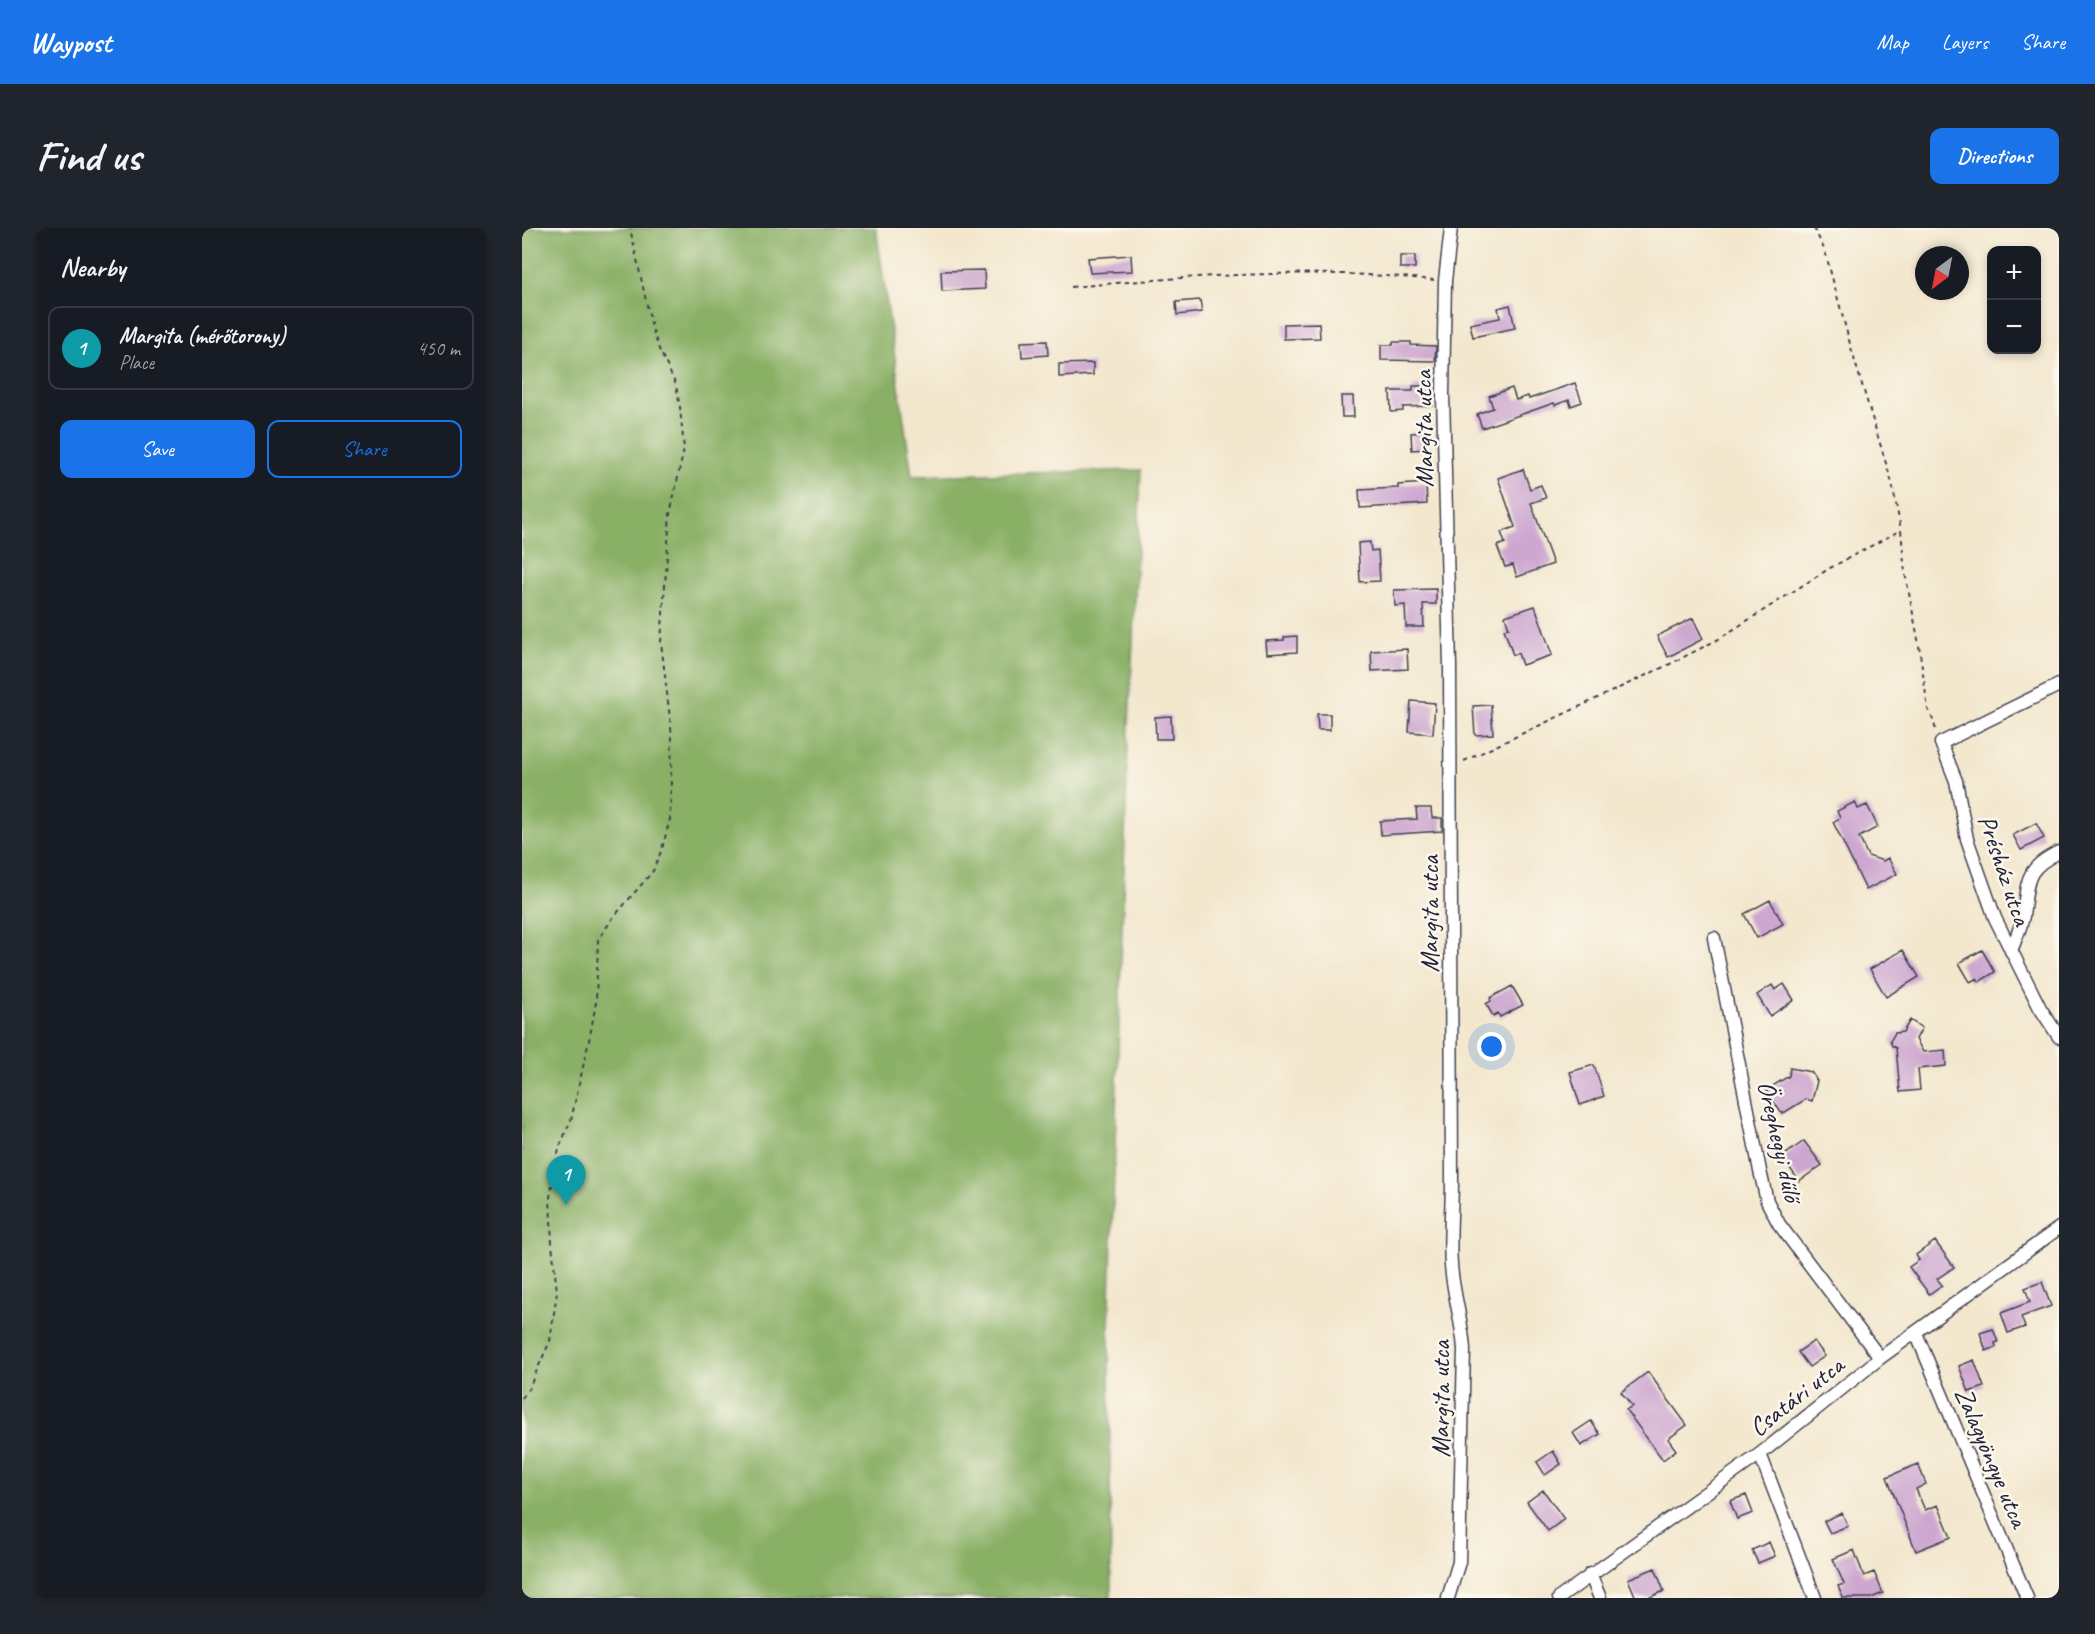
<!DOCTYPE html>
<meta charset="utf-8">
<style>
body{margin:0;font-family:Caveat,sans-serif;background:#20242c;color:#f1f3f6}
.controls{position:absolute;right:18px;top:18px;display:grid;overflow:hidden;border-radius:12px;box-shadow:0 3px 9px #0003}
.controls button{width:54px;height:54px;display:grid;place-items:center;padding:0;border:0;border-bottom:2px solid #363941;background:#171b24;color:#f1f3f6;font:30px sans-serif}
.compass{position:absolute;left:1393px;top:18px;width:54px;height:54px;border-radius:50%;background:#171b24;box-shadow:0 3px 9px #0003;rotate:212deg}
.you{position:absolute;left:970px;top:819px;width:21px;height:21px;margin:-15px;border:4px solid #fff;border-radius:50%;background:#1a73e8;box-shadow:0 0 0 9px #1a73e833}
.badge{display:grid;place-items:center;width:39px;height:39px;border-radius:50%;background:#1a73e8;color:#fff;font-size:20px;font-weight:700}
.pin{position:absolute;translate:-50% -50px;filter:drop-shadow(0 2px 3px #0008)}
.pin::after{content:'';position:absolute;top:32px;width:21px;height:18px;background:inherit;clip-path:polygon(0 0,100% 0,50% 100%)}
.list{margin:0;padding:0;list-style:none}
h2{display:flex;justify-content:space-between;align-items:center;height:78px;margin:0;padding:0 24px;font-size:26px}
h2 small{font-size:20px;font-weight:400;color:#9ea1a6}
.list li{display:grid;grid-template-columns:39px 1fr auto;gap:18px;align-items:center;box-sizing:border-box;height:84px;margin:0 12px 12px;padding:0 12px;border:2px solid #363941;border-radius:12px}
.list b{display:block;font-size:22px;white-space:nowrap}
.list p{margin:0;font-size:20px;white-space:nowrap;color:#9ea1a6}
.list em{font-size:20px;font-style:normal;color:#9ea1a6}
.actions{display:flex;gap:12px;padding:18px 24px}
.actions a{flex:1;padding:14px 0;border:2px solid #1a73e8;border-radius:12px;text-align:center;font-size:21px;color:#1a73e8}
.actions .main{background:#1a73e8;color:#fff}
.map{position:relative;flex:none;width:1537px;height:1370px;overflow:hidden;border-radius:12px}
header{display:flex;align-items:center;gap:36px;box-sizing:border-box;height:84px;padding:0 30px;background:#1a73e8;color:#fff}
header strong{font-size:28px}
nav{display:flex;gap:33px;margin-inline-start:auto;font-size:21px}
.intro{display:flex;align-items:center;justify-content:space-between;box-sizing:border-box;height:144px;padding:0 36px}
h1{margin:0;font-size:42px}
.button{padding:15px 27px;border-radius:12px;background:#1a73e8;color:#fff;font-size:21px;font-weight:700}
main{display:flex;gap:36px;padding:0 36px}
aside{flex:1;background:#171b24;border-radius:12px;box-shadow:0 3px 9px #0003}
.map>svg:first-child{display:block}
</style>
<header>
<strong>Waypost</strong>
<nav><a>Map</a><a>Layers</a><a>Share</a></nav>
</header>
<div class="intro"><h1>Find us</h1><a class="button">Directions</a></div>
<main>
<aside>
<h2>Nearby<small></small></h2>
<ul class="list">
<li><span class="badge" style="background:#0f9aa8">1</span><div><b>Margita (mérőtorony)</b><p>Place</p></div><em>450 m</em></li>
</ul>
<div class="actions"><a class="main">Save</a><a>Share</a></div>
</aside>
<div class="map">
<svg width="1537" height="1370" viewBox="0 0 1537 1370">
<rect width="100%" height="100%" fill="#fbf7ec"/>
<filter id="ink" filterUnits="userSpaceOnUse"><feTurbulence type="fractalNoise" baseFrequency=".0167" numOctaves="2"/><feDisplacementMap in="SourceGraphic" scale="12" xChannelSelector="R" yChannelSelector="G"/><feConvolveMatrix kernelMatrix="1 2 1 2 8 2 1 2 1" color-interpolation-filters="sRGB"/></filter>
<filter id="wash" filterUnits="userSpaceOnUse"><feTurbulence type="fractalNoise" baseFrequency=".008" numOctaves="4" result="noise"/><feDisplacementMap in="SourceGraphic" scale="24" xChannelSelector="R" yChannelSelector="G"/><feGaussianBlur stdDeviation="1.35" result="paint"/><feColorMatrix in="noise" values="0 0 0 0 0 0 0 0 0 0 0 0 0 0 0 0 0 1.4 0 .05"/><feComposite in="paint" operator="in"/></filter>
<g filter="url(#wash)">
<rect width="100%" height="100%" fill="#f3e7ce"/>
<path fill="#8ab066" stroke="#566950" stroke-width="1.5" d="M0,0H354L390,248L619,242L606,518L587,1102L589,1370H0Z"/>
<g id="blocks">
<path fill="#cda7d0" d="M609,27L610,43L568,45L566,30Z
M878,28H893V40H878Z
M462,42L463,61L420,63L419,43Z
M678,72L680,84L655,87L654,74Z
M988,77L993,100L951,109L948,96L978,90L976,80Z
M797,95L798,110L762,111V96Z
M525,113L526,127L500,129L499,114Z
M871,114H889V117L914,118L913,133L859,132V117H871Z
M571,135V147L537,149V136Z
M1053,155L1060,174L1049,178L1047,172L1033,177L1032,175L960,200L955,186L971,180L967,168L990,160L994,172L1006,168L1007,171Z
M891,158H910L911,178L881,179V183L869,184L868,163H891Z
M819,168H831L832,189H820Z
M901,204L902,221L890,222L889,205Z
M1001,241L1008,261L1019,257L1024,270L1009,275L1031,336L995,349L991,337L983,339L975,318L983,315L979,304L993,299L976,250Z
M904,255L905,276L838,280L837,262L876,260V257Z
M848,314L849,323L856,322L858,353L838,354L836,315Z
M914,361V376H901L902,399H884L883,377L873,378L872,362Z
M1013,378L1030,427L1000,437L996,425L991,427L982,401L987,400L983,388Z
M1171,390L1181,411L1146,429L1135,408Z
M775,408V424L745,426L744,413L762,412V409Z
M885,421L886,441L850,443L849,423Z
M889,473L913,475L911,506L887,504Z
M969,477L971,506L953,507L951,478Z
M795,486H808V502H796Z
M649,488L650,511H634L633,489Z
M1333,574L1336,581L1345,577L1356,599L1337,609L1346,628L1361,633L1366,630L1375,646L1344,662L1311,594L1318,590L1315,583Z
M894,580H909L910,590H920V603L859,607L858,593L895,591Z
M1514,595L1522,610L1499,622L1491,607Z
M1248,672L1261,696L1235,710L1222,686Z
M1381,722L1397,749L1364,769L1348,741Z
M1460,722L1473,744L1457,754L1455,750L1448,754L1437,735Z
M1262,756L1272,772L1248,788L1235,767L1250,757L1253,762Z
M990,758L1001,777L978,789L976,785L971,788L964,776L969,773L968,770Z
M1388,792L1400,800L1394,811L1401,824L1423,822L1424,838L1396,841L1398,862L1378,864L1374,820L1370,818L1368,813L1373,805L1381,804Z
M1072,837L1082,868L1058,877L1048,844Z
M1268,840L1289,844L1295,853L1290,873L1284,871L1260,886L1244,862L1267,848Z
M1282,913L1300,937L1277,953L1260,929Z
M1413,1013L1432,1039L1415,1051L1420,1057L1407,1066L1387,1039L1397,1032L1394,1027Z
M1520,1054L1529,1078L1499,1089L1503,1099L1486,1105L1479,1085L1508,1074L1503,1060Z
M1471,1101L1476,1114L1473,1115L1474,1119L1464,1123L1458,1105Z
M1292,1113L1303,1128L1287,1139L1276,1124Z
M1452,1132L1462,1159L1447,1164L1437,1138Z
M1126,1144L1165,1197L1146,1211L1154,1222L1141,1232L1104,1182L1110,1178L1099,1164Z
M1069,1193L1078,1206L1059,1218L1051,1205Z
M1031,1223L1039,1236L1023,1247L1015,1234Z
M1396,1236L1404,1256L1394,1261L1403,1282L1416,1277L1429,1309L1394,1323L1365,1249Z
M1021,1262L1042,1291L1026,1303L1005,1274Z
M1224,1267L1231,1285L1215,1291L1208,1273Z
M1320,1285L1326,1298L1308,1305L1302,1293Z
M1247,1314L1253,1328L1236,1335L1230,1322Z
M1332,1322L1342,1348L1352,1344L1361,1365L1349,1370H1321L1316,1358L1322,1356L1311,1331Z
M1133,1340L1142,1363L1126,1370H1114L1106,1351Z"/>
</g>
</g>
<g filter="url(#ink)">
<use href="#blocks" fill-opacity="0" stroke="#414051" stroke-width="1.5"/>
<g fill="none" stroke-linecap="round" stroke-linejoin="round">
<defs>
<path id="street" d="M1537,457L1419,515L1434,553L1445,611L1473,690L1518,780L1537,809
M1192,710L1238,943L1245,973L1257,996L1358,1130
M1489,723C1493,712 1499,700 1501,688C1506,653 1502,641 1537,624
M1394,1105L1505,1370
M1238,1226L1293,1370
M1068,1346L1078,1370
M926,1370L937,1334L942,1121C940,1092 931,1066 929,1037C927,1009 930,980 930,952L928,438L921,167L923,53L929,0
M1037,1370L1238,1226L1358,1130L1537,1000"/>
</defs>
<use href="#street" stroke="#414051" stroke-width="15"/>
<path stroke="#414051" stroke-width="2" stroke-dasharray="4.5 4.5" stroke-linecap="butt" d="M1292,0L1303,23L1331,127L1370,255L1379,302L1383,345L1396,411L1406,481L1412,494L1414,504
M549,59C669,48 791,39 912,52
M942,533L1146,437L1195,412L1308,340L1379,302
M0,1170L7,1160L28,1113L35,1064L30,1016L28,969L37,920L49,892L68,808L74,774L76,712L90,691L131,643L140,621L148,591L150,508L139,414L148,286L162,221L158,179L154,157L137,121L130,100L108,0"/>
<use href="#street" stroke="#fff" stroke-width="12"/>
</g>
</g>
<g text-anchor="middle" stroke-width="5" stroke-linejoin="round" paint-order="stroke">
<g font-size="26" fill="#22223b" stroke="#fbf7ec">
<text transform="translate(901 201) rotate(-91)" y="9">Margita utca</text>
<text transform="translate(1483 642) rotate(71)" y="9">Présház utca</text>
<text transform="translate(907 686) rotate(-90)" y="9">Margita utca</text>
<text transform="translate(1258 913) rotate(77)" y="9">Öreghegyi dűlő</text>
<text transform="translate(1274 1168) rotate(-38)" y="9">Csatári utca</text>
<text transform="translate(918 1171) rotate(-90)" y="9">Margita utca</text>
<text transform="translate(1470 1229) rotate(67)" y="9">Zalagyöngye utca</text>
</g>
</g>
</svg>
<div class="controls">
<button>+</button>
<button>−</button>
</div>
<svg class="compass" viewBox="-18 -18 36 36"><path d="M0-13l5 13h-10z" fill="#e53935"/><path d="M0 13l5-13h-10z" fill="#9ea1a6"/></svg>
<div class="you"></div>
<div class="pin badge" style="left:44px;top:977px;background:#0f9aa8">1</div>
</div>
</main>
